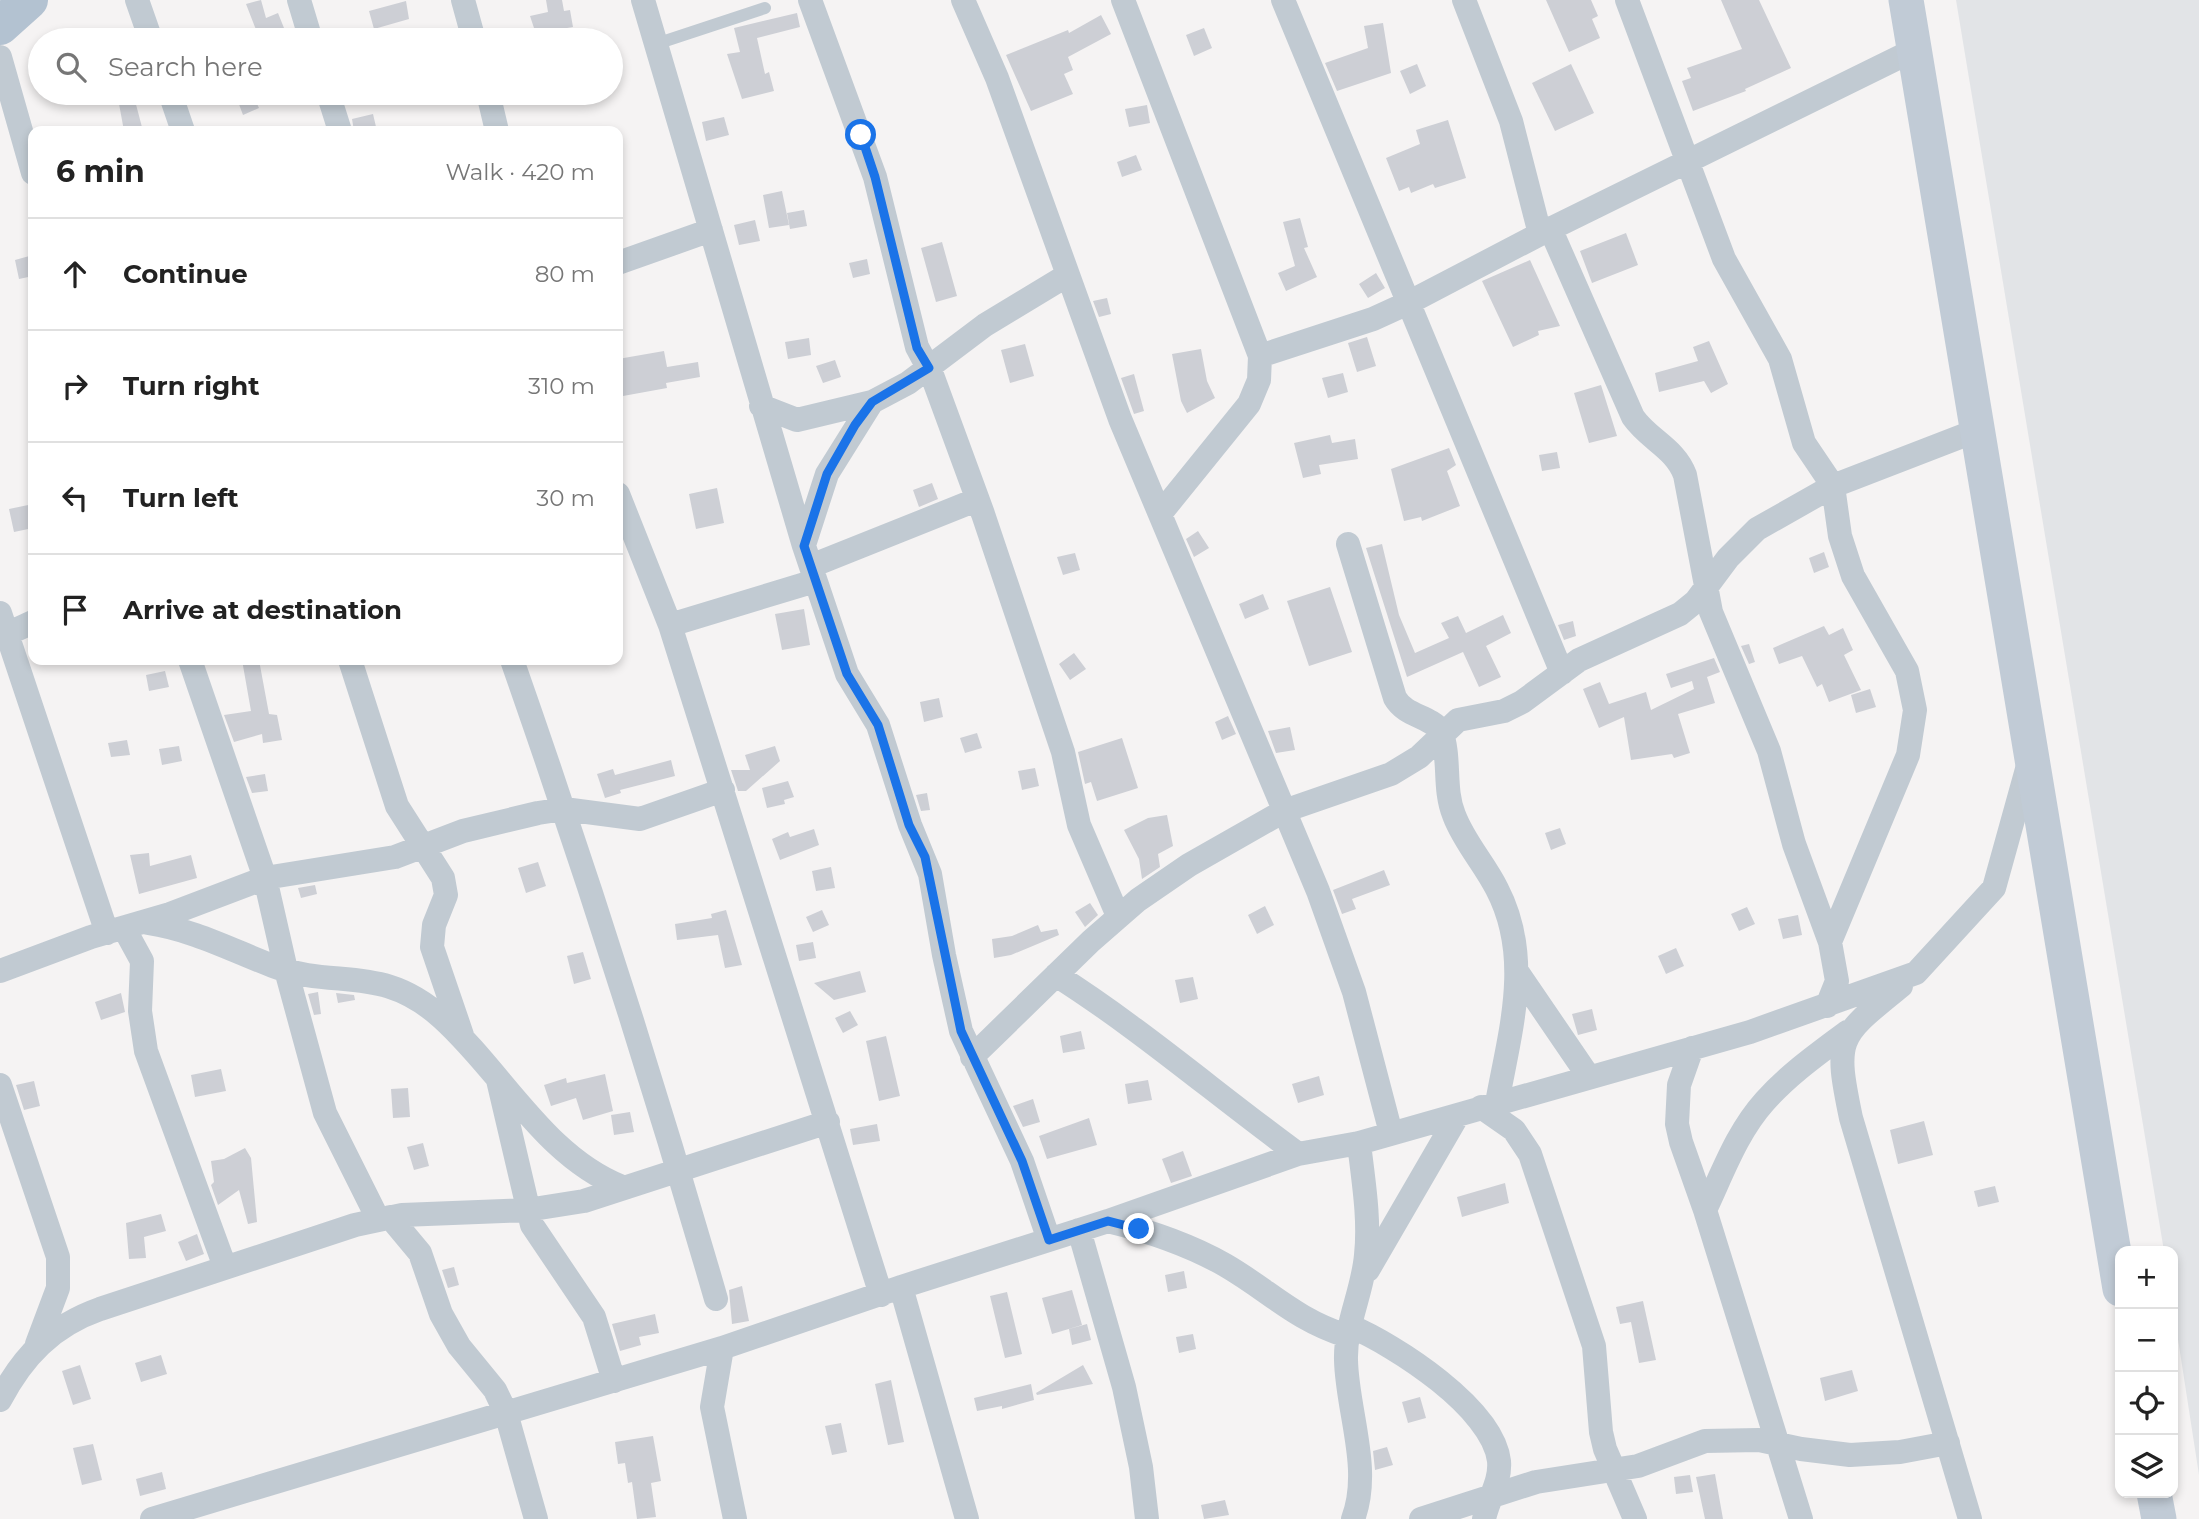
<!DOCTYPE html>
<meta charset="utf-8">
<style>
body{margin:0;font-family:Montserrat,sans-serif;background:#f6f6f6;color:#222}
.controls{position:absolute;right:21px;bottom:21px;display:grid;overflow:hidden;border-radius:14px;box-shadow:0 4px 10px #0003}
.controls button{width:63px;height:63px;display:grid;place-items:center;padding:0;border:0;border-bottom:2px solid #e0e0e0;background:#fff;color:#222;font:35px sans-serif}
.stop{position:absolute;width:21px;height:21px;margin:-16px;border:5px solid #1a73e8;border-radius:50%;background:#fff}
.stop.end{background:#1a73e8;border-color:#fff;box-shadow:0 2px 7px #0008}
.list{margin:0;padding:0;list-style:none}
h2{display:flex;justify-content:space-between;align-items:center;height:91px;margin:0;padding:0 28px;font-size:30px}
h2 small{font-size:23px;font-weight:400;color:#767676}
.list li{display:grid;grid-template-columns:46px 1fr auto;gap:21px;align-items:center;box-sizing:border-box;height:112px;padding:0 28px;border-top:2px solid #e0e0e0}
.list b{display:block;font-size:26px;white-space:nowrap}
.list em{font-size:23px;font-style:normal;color:#767676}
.icon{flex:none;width:38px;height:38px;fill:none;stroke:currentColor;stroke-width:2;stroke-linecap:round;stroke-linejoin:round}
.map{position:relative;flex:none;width:2199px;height:1519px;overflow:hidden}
.search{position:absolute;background:#fff;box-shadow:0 4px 10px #0003;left:28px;top:28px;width:595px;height:77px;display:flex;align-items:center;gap:18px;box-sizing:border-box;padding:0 24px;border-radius:38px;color:#767676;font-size:26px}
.panel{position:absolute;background:#fff;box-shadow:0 4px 10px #0003;left:28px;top:126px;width:595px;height:539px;border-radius:14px}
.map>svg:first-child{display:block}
</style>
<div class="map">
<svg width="2199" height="1519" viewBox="0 0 2199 1519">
<rect width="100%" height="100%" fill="#f5f3f3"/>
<path fill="#e2e4e7" d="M1956,0H2199V1475L2173,1307V1251H2164Z"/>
<path fill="#cdcfd5" d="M261,0L266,18L278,13L286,33L273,40H260L246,4Z
M546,0H562L564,11L570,10L573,27L555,30L557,40H506L534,28L530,16L548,12Z
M1546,0H1591L1598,16L1592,19L1600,38L1569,52Z
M1721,0H1759L1791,68L1745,89L1746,91L1693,111L1682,81L1691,78L1687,68L1742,49Z
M406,1L409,19L374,29L369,11Z
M797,13L800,27L757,38L765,74L769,72L774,91L742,99L727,54L740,52L734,28Z
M1101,15L1111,34L1068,57L1073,70L1064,74L1073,94L1031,111L1006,55L1068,30L1069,33Z
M1383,23L1391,73L1337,91L1325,63L1368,48L1364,26Z
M1204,28L1212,48L1194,56L1186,35Z
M1417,64L1426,86L1410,94L1400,71Z
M1571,64L1594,113L1555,131L1532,83Z
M117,93H133L143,131H124Z
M252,93L259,108L243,115L237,99Z
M1147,105L1150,123L1129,127L1125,109Z
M373,114L377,131H354L352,119Z
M724,117L729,135L706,141L702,122Z
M1448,120L1466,178L1435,188L1433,184L1411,193L1409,187L1399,191L1386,158L1420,144L1416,130Z
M1136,155L1142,170L1122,177L1117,162Z
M782,191L789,225L769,228L763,195Z
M804,210L807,226L790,229L787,213Z
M1300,218L1308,247L1304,248L1317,277L1286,291L1278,273L1295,266L1283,222Z
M755,220L760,241L739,245L734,225Z
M1626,233L1638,265L1592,283L1580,251Z
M942,242L957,296L936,302L921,248Z
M33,255V276L19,279L15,260Z
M867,259L870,274L853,278L849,263Z
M1530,260L1560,326L1538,331L1539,335L1513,347L1482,281Z
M1376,273L1385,288L1368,298L1359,284Z
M1107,298L1111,314L1099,317L1093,301Z
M1367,337L1376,366L1357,372L1348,343Z
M809,338L811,355L788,359L785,342Z
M1709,341L1728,384L1711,393L1704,381L1659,392L1655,373L1698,361L1693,347Z
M1025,344L1034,376L1010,383L1001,350Z
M1201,349L1207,381L1215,398L1187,413L1181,401L1172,354Z
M664,351L667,367L698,362L700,377L666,383L667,388L623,396L618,359Z
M835,360L841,377L823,383L816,366Z
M1343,373L1348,392L1328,398L1322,378Z
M1134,374L1144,411L1134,414L1121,378Z
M1601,385L1617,436L1589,443L1574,393Z
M1330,435L1332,443L1355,439L1358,459L1319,465L1321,474L1303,478L1294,443Z
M1449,448L1456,465L1447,471L1460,506L1422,521L1421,517L1404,521L1391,469Z
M1557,452L1560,468L1542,471L1539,455Z
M932,483L938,499L919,507L913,490Z
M717,488L724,523L696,529L689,494Z
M33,504V528L14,532L9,509Z
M1198,531L1209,548L1194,557L1186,539Z
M1382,544L1399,615L1415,653L1449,638L1441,623L1458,616L1466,633L1503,615L1511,633L1486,646L1501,677L1479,687L1463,652L1407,677L1366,548Z
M1824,552L1829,567L1814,573L1809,558Z
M1075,553L1080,570L1063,575L1057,557Z
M1330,587L1352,652L1309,666L1287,601Z
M1263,594L1269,609L1245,619L1239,604Z
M804,609L810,645L782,650L775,614Z
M1573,621L1576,636L1564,640L1558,625Z
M1824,626L1829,635L1843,628L1853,650L1844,655L1861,690L1829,702L1822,684L1817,687L1802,656L1779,664L1773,648Z
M1749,644L1755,662L1749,664L1741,646Z
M1074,653L1086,669L1070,680L1059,664Z
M1714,658L1720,672L1707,677L1715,703L1678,714L1690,753L1674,758L1672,754L1631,760L1624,717L1599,728L1583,689L1600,682L1609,704L1646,692L1651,710L1694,689L1692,681L1671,688L1666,674Z
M242,660H259L269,714L277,715L282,740L263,743L262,734L234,742L224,715L251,711Z
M165,671L169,687L149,691L146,675Z
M1870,689L1876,707L1856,713L1851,695Z
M939,698L943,717L924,722L920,702Z
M1228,716L1236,734L1222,740L1215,722Z
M1290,727L1295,750L1276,753L1268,731Z
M977,733L982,748L965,753L960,738Z
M1122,738L1138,788L1097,801L1091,782L1085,784L1078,752Z
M127,740L130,755L111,757L108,743Z
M179,746L182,761L162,765L159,749Z
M775,746L780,761L746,791H738L731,770H750L745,755Z
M671,760L675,776L620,790L621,793L605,798L597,774L613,769L615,775Z
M1035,768L1039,786L1022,790L1018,771Z
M265,774L268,791L252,793L246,777Z
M788,781L794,797L784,800L785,804L767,808L762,788Z
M927,793L930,810L921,811L916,795Z
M1167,815L1173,846L1158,854L1160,867L1142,879L1139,859L1124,830L1148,818Z
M1560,828L1566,844L1551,850L1545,833Z
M814,829L819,845L780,860L772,839L788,832L790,837Z
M149,853L150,866L191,855L197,878L139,894L130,855Z
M538,862L546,886L526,893L518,868Z
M831,867L835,888L816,891L812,871Z
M1384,870L1390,885L1352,899L1356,909L1342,914L1333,890Z
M315,885L317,894L301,898L298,888Z
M1090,903L1098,915L1085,927L1075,912Z
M1265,906L1274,925L1257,934L1248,915Z
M1747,907L1755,924L1739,931L1731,914Z
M726,910L742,965L725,968L718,935L677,940L675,924L712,918L711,914Z
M822,910L829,925L813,932L806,917Z
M1798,915L1802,935L1783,939L1778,919Z
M1038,925L1041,932L1057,929L1059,935L1011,955L994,958L992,939L1012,936Z
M813,942L816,958L799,961L796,945Z
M1676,948L1684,966L1666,974L1658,956Z
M583,952L591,979L574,984L567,956Z
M860,971L866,992L834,1000L814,983Z
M1193,977L1198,999L1180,1003L1175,980Z
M318,992L321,1014L314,1015L308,994Z
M121,993L125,1012L101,1020L95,1002Z
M336,993L354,995L355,1000L338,1003Z
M1592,1009L1597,1030L1578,1035L1572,1014Z
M850,1011L858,1025L843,1033L835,1018Z
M1081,1031L1085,1049L1063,1053L1060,1036Z
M886,1036L900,1096L879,1101L866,1041Z
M221,1069L226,1091L195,1097L191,1075Z
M605,1074L613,1111L583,1120L576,1098L551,1106L544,1085L566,1078L567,1083Z
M1319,1076L1324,1095L1298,1103L1292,1084Z
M1148,1080L1152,1100L1128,1104L1125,1084Z
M34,1081L40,1106L24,1110L16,1085Z
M408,1088L410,1117L393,1118L391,1089Z
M1033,1099L1040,1122L1023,1127L1013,1106Z
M630,1112L634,1132L614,1135L611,1115Z
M1089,1118L1097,1145L1047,1159L1039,1136Z
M1924,1121L1933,1155L1898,1164L1890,1130Z
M877,1124L880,1141L853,1145L850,1129Z
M423,1143L429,1166L414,1170L407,1147Z
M245,1148L251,1158L257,1222L248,1224L239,1190L218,1205L211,1185L214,1182L211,1161L224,1159Z
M1183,1151L1192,1176L1171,1183L1162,1159Z
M1505,1183L1509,1203L1462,1217L1457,1197Z
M1995,1186L1999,1202L1978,1207L1974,1191Z
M161,1214L166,1231L144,1237L146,1258L129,1259L126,1223Z
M197,1234L204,1254L186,1261L178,1242Z
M454,1267L459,1285L448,1288L442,1270Z
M1184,1271L1187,1288L1168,1292L1165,1275Z
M742,1286L749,1321L732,1324L729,1290Z
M1072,1290L1082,1325L1052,1334L1042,1298Z
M1007,1292L1022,1354L1005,1358L990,1296Z
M1643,1301L1656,1360L1639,1363L1631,1322L1620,1324L1616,1307Z
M655,1314L659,1333L639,1337L641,1345L620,1351L612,1324Z
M1087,1324L1091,1340L1072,1345L1069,1329Z
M1193,1334L1196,1349L1179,1353L1176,1337Z
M161,1355L167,1374L141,1382L135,1363Z
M80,1365L91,1399L73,1405L62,1371Z
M1083,1365L1093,1384L1037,1395L1036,1393Z
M1852,1370L1858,1391L1825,1401L1820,1378Z
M891,1380L904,1442L888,1445L875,1384Z
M1031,1384L1034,1400L1002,1409V1406L977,1411L974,1398Z
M1420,1397L1426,1418L1408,1423L1402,1402Z
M841,1423L847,1452L832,1455L825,1426Z
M653,1436L661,1481L651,1483L656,1517L637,1519L632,1482L628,1483L625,1463L618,1464L615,1442Z
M93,1444L102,1480L82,1485L73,1448Z
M1387,1447L1393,1465L1375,1470L1373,1451Z
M162,1472L166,1489L140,1496L136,1479Z
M1715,1474L1723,1519H1705L1696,1477Z
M1690,1475L1693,1492L1676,1494L1674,1477Z
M1225,1500L1229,1515L1204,1519L1201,1505Z"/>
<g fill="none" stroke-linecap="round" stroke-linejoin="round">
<path stroke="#c1cad2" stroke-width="12" d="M656,44L765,8"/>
<path stroke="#c1cad2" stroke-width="24" d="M137,0L151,40
M299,0L311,40
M463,0L474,40
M643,0L804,546L847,674L878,725L910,825L930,874L944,955L961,1031L1022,1161L1049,1240
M810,0L875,177L917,347L932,375L983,514L1063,752L1079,825L1118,916
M963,0L997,78L1120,419L1318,891L1354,992L1391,1133
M1123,0L1260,356L1259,380L1249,404L1160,514
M1283,0L1562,673
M1464,0L1511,121L1540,234
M1627,0L1724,259L1780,359L1804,443L1833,486L1840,536L1853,576L1907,671L1915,710L1908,755L1830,942
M0,57L33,173
M170,93L183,131
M328,93L340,131
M488,93L497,131
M1550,228L1633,417C1649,440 1675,448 1685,475L1711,612L1769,751L1794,844L1830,942L1837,981L1827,1006
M618,263L711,230
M1260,356L1373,319L1408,303L1540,234L1914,50
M761,406L797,420L872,402L908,383L985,325L1066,276
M618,494L670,625L881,1295
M1348,544L1395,698C1406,717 1429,715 1441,731C1451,758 1443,788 1454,815C1464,842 1484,863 1497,889C1533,958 1510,1031 1497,1103
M804,545L827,474L872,402
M811,566L976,500
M0,613L107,933
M670,625L815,581
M7,634L33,622
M190,660L265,878L286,970L325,1113L378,1219
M350,660L397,806L443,878L446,895L434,925L432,947L462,1035
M512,660C586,871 654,1084 716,1299
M148,923C194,930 231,950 273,966C336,990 381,963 442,1018C503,1073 544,1156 622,1187
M124,928L142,961L140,1011L146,1051L225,1267
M0,971L91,937L170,914L265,878L395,857L463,831L538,813L564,809L640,819L723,790
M1518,973L1589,1077
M1056,975C1141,1029 1217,1095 1298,1154
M1901,986C1838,1037 1834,1037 1851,1118L1970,1519
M1692,1048L1679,1085L1677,1124L1681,1142L1705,1210L1801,1519
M972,1057L1091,941L1138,900L1189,865L1284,811L1391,774L1419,757L1458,720L1504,711L1522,702L1579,660L1680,614L1696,601L1728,558L1757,529L1833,486L1978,430
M498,1080L532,1225L594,1317L614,1381
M0,1085L58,1257V1288L37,1344
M1481,1107L1514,1130L1530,1154L1594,1346L1601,1432L1605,1449L1635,1519
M1705,1210C1723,1172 1737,1132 1765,1101C1789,1074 1819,1053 1847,1032
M390,1217L420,1253L441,1314L459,1346L495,1390L506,1413L536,1519
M1108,1221C1149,1231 1188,1244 1225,1265C1270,1291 1294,1319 1347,1336
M1079,1230L1124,1387L1141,1467L1147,1519
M1368,1270L1458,1115
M901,1287L967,1519
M1350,1326C1395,1345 1493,1408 1499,1461C1501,1482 1488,1499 1484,1519
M722,1348L712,1407L735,1519
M0,1400C23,1356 52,1326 100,1309L355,1225L402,1215L527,1210L584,1201L828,1122
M152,1519L722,1348L901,1287L1108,1221L1298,1154L1359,1143L1750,1032L1916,973L1994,888L2029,762
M1353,1519C1372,1469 1347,1411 1346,1360C1345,1324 1363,1291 1366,1255C1370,1218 1363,1179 1359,1143
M1421,1519L1536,1482L1638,1466L1705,1441L1759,1440L1801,1449L1850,1455L1900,1452L1948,1443"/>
<path stroke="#c1cbd6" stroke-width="35" d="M1906,0L2120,1289
M2154,1493L2159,1519"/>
<path stroke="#b3c2d1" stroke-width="38" d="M0,26L29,0"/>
</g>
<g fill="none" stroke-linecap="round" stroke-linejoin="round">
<path stroke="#1a73e8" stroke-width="9" d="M861,135L875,177L917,348L929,368L872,402L855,425L827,474L804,546L847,674L878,725L909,825L925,857L961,1031L1022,1161L1049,1240L1108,1221L1139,1229"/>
</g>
</svg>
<div class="controls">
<button>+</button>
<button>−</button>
<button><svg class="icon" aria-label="locate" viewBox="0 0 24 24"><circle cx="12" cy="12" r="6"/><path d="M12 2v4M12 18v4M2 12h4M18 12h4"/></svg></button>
<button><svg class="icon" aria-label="layers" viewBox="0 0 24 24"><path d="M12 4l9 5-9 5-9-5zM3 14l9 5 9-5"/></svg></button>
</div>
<div class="stop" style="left:861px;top:135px"></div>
<div class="stop end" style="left:1139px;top:1229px"></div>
<div class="search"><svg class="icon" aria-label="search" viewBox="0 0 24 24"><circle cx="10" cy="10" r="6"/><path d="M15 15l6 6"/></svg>Search here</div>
<section class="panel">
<h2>6 min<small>Walk · 420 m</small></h2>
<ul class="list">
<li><svg class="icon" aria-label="ahead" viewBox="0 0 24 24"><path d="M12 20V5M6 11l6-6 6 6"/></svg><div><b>Continue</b></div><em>80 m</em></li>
<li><svg class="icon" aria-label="right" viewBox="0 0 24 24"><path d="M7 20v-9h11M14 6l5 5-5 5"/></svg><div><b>Turn right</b></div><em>310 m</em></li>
<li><svg class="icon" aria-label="left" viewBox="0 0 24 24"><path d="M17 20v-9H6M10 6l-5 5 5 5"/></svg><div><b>Turn left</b></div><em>30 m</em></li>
<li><svg class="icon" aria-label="arrive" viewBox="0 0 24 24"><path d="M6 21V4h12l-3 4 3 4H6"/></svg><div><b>Arrive at destination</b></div></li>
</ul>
</section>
</div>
